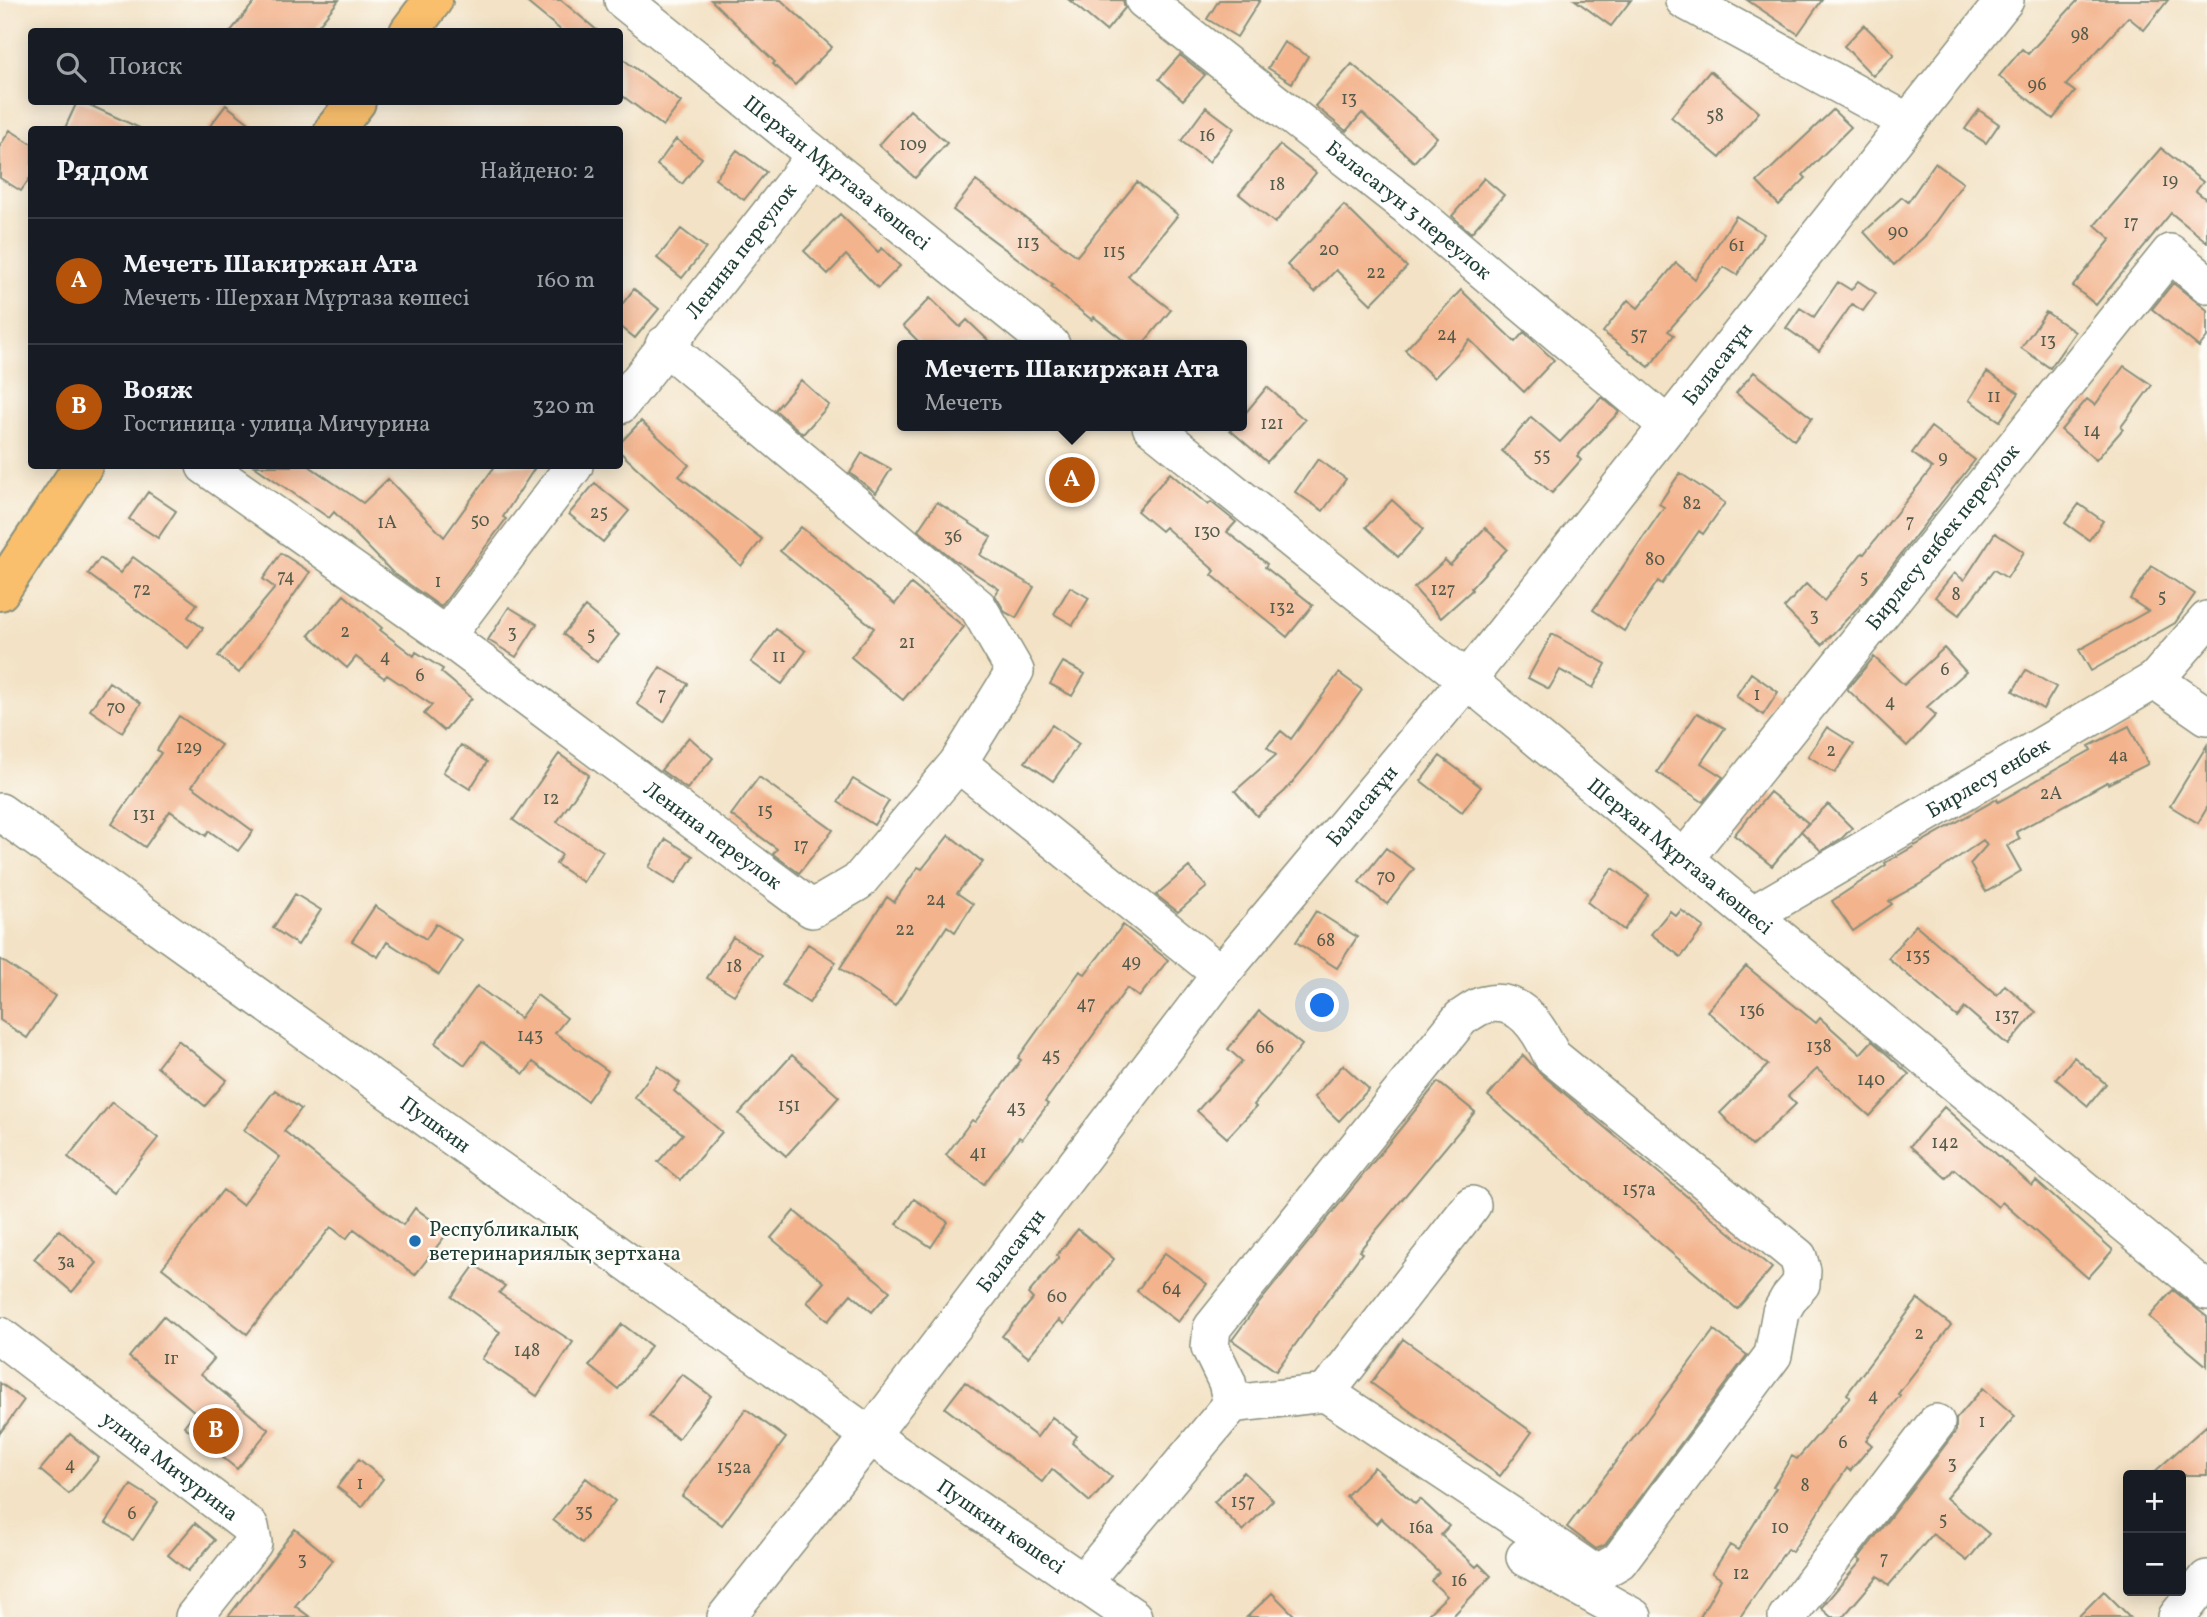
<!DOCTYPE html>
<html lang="ru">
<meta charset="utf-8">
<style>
body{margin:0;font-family:Vollkorn,serif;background:#242831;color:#f1f3f6}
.controls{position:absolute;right:21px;bottom:21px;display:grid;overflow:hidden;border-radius:7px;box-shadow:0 4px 18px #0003}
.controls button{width:63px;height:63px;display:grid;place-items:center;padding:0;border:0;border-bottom:2px solid #363941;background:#171b24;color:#f1f3f6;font:35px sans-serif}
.you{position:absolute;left:1323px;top:1006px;width:24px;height:24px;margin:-18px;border:5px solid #fff;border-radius:50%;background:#1a73e8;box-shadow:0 0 0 10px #1a73e833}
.badge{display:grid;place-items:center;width:46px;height:46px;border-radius:50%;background:#b45309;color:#fff;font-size:23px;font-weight:700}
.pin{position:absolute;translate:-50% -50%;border:4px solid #fff;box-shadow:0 2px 7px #0006}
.popup{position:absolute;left:897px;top:340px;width:350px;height:91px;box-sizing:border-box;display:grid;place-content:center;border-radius:7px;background:#171b24;filter:drop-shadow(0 2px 5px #0005);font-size:23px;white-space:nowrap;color:#9ea1a6}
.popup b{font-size:26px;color:#f1f3f6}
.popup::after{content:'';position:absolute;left:50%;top:100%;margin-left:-14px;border:14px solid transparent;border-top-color:#171b24}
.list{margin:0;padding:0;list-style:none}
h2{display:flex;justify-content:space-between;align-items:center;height:91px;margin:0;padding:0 28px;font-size:30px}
h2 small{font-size:23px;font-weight:400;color:#9ea1a6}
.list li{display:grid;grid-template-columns:46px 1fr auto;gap:21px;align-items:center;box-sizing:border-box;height:126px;padding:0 28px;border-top:2px solid #363941}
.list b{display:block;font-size:26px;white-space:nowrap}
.list p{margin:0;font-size:23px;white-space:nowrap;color:#9ea1a6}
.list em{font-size:23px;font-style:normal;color:#9ea1a6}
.icon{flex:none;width:38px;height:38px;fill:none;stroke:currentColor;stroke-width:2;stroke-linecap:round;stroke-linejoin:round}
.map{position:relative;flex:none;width:2207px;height:1617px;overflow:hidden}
.search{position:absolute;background:#171b24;box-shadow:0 4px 18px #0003;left:28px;top:28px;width:595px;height:77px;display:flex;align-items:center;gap:18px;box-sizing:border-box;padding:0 24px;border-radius:7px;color:#9ea1a6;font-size:26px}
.panel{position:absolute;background:#171b24;box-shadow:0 4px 18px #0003;left:28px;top:126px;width:595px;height:343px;border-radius:7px}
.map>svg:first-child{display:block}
</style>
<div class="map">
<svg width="2207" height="1617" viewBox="0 0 2207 1617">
<rect width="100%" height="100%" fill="#fdfcf7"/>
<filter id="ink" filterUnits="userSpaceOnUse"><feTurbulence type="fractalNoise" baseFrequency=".0143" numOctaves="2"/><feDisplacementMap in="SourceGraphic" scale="14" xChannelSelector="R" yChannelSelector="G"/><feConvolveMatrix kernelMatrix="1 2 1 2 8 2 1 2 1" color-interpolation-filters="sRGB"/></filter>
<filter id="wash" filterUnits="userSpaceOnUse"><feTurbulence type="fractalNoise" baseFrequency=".00686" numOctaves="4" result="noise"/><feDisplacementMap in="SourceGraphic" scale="28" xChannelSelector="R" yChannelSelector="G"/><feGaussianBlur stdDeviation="1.57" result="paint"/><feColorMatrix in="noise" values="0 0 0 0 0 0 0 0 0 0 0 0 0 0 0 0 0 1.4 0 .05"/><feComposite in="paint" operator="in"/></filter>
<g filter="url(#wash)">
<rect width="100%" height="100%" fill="#f3e2c5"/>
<g id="blocks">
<path fill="#f3b48d" d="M256,0H339L313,32H230Z
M524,0H561L599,32H563Z
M711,0H781L832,47L795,85L773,64L775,62Z
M1069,0H1123L1125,8L1106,31Z
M1219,0H1260L1237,37L1207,19Z
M1575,0H1631L1611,26Z
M1747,0H1822L1798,34Z
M2078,0H2168L2144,30L2128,17L2066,85L2075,92L2053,119L1999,76L2022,49L2028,54Z
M1864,25L1894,54L1873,76L1844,46Z
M1284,42L1308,56L1292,83L1268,68Z
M1180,55L1205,75L1183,100L1159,79Z
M620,57L681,102L663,126L620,94Z
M1352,64L1437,137L1414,162L1362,113L1346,131L1315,106Z
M1710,71L1759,112L1720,158L1671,117Z
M77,102H83L144,130H64Z
M226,105L258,130H207Z
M1206,107L1234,128L1209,162L1181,141Z
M910,110L947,143L915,178L879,145Z
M1833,110L1851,127L1803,175L1806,178L1779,205L1757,182Z
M1979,110L1999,124L1986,143L1965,129Z
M10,130L32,144V175L21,191L0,178V146Z
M676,139L702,158L682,184L657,165Z
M1280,145L1316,173L1275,223L1239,194Z
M2161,148L2203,182L2196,191L2207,200V242L2171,213L2096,305L2073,286L2111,239L2095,225Z
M737,150L766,172L744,200L715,179Z
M1935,163L1963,183L1926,235L1894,265L1864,232L1902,197L1908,202Z
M1484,178L1504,195L1471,233L1452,216Z
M976,181L1077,256L1137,182L1178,215L1128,276L1171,310L1142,345H1129L1094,317L1092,320L1051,287L1053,285L953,210Z
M1344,205L1407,267L1371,304L1336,270L1315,292L1287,265Z
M840,214L878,252L882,248L900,266L878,288L846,255L828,274L804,251Z
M1736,216L1764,234L1737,275L1724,267L1668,331L1674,335L1649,367L1603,332L1628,300L1638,308L1676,263L1695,279Z
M681,229L706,248L682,278L657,258Z
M1858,281L1876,293L1863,311L1852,304L1819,351L1786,328L1800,308L1814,317L1838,282L1851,290Z
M2173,283L2207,310V337L2199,347L2152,309Z
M634,289L659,309L635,338L620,326V307Z
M1461,290L1515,342L1524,332L1554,360L1524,392L1470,340L1434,378L1405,350Z
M930,298L960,327L967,320L993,345H922L903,326Z
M2046,312L2075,332L2050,368L2021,348Z
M2124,366L2152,385L2121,427L2123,429L2096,460L2061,430L2087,399L2095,405Z
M1754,372L1812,418L1794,440L1736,393Z
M1987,372L2019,393L2000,421L1969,400Z
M801,380L829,405L803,434L775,410Z
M1267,387L1305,420L1267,462L1230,430L1234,426H1242V417Z
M1602,397L1619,412L1577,456L1581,460L1552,493L1502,451L1531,417L1560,442Z
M641,421L689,465L679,476L762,539L741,566L620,452V443Z
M1931,427L1975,460L1865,600L1822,645L1784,608L1806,584L1824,601L1862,553L1864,554L1932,468L1912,453Z
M862,453L891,469L876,493L850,473Z
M1318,459L1346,479L1323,511L1295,492Z
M254,466H309L363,503L388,479L444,537L495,466H536L503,517L506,519L441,607L392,572L334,512L329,518Z
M1170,473L1208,505L1211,502L1236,522L1227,532L1267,564L1265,567L1313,605L1287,637L1212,575L1215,571L1165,527L1161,531L1137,511Z
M1680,473L1725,503L1703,534L1699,531L1662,584L1658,581L1624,631L1593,610L1664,507L1659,504Z
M595,483L629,511L603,542L569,514Z
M148,492L176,511L158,538L129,519Z
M1392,500L1424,529L1398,557L1366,527Z
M937,502L991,537L980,555L1034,587L1016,618L1005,612L995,595L999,589L953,559L918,530Z
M2079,504L2103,521L2089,540L2065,523Z
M801,527L895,604L911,584L964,627L903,700L851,657L874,628L780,551Z
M1485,528L1507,549L1471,588L1472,590L1441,618L1414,588L1445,560L1450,565Z
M1995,533L2024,552L2007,578L1994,570L1959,615L1935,597L1954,573L1964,580Z
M281,553L310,572L239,673L218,656L275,588L263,579Z
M133,557L197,604L188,617L203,628L188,648L88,574L100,558L120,573Z
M2152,566L2195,594L2175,623L2091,671L2079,650L2148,611L2130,599Z
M1070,587L1089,598L1073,625L1054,614Z
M344,595L382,628L380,630L414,656L416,652L443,669L441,672L472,698L444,731L424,714L432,705L387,675L384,678L356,657L347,668L309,635Z
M509,607L537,624L516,657L488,640Z
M585,607L619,635L597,662L563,634Z
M776,629L806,651L782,684L751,662Z
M1552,634L1606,664L1593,688L1560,670L1549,689L1528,678Z
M1944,648L1966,672L1927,707L1936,715L1907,746L1847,689L1874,657L1904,685Z
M1063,662L1085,674L1072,696L1050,684Z
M660,667L688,684L664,722L637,704Z
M2026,670L2056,687L2043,709L2013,691Z
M1339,673L1362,690L1311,760L1285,791L1257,816L1235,791L1276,755L1267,747L1281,731L1291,739Z
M1751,673L1778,692L1763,715L1736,696Z
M109,682L141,703L122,732L90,710Z
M1697,713L1725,728L1701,763L1723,777L1703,802L1657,772Z
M179,716L221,745L192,786L253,831L238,851L209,831L206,836L170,811L145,847L112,824L161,753L157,750Z
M1052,725L1079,744L1053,781L1025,762Z
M2129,726L2148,764L2108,784L2107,782L2016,832L2020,839L2007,846L2021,871L1986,892L1970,864L1987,845L1983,840L1920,884L1889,901L1892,904L1853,931L1832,901L1886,865L1885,863L1997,799L1998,802L2091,750L2089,746Z
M1827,727L1854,744L1835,773L1808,756Z
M689,737L713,758L687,789L661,770Z
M461,745L487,762L470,789L443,772Z
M2207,745V808L2198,823L2170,806Z
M559,754L589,775L557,822L603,851L583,882L556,864L562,855L513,820Z
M1440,756L1481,787L1462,812L1421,781Z
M759,777L833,830L799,873L773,854L777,849L731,815Z
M853,779L889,801L874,825L838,802Z
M1770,792L1808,823L1772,866L1734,835Z
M1828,804L1852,828L1842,838L1821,851L1801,831Z
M949,835L983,862L957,893L973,904L955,932L947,926L895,1006L840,968L887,897L894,902L918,867L922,869Z
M666,839L693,856L675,884L649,867Z
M1386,848L1414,869L1387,904L1359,882Z
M1189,867L1207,887L1178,912L1156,895Z
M1613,868L1648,895L1624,930L1587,902Z
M295,894L321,910L298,945L273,928Z
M375,906L426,939L436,924L462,940L439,975L387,942L378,957L352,941Z
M1681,910L1704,927L1681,957L1651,934L1670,911L1676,916Z
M1316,911L1357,937L1337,968L1296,942Z
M1123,925L1168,960L1139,997L1127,988L1045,1102L1048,1104L1022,1139L1019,1137L984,1184L946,1155L972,1120L975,1122L1021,1060L1018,1058L1080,971L1085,974Z
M1916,925L1997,995L2005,985L2036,1012L2008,1045L1965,1008L1957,1017L1888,958Z
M733,937L761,955L734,995L707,978Z
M808,944L836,962L809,1003L782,985Z
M0,959L55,996L27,1038L0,1020Z
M1746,966L1816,1023L1820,1018L1860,1054L1872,1041L1909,1074L1870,1116L1817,1069L1788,1096L1796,1104L1752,1146L1720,1113L1768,1065L1707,1011Z
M477,986L520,1018L537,995L567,1018L555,1033L608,1071L587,1101L533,1062L524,1074L482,1042L465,1065L435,1043Z
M1259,1011L1302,1045L1254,1105L1256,1107L1227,1138L1197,1111L1242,1061L1228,1049Z
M178,1040L227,1080L205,1106L157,1067Z
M792,1055L839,1097L786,1156L739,1114Z
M1523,1055L1539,1072L1772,1268L1737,1309L1488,1096Z
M2074,1057L2106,1084L2088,1106L2056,1079Z
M1343,1065L1369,1089L1339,1121L1314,1097Z
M658,1066L680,1083L674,1091L722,1132L680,1180L658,1162L683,1134L634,1097Z
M1438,1082L1475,1112L1359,1251L1362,1253L1276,1371L1232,1340L1260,1302Z
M275,1090L301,1109L284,1131L403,1225L415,1208L448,1232L415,1275L354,1229L346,1239L331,1227L247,1334L162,1268L223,1190L242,1205L280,1157L244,1130Z
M112,1102L158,1138L114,1193L68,1157Z
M1944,1107L2032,1186L2036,1181L2113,1250L2088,1278L2002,1202L1998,1207L1954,1169L1946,1178L1910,1146Z
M914,1199L948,1222L931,1247L897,1224Z
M794,1211L890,1291L872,1312L851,1294L828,1321L807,1302L824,1282L771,1238Z
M1078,1229L1114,1259L1064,1324L1059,1320L1028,1357L1002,1336L1033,1299L1028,1294L1059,1257L1057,1255Z
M59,1230L97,1263L72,1292L34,1259Z
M1165,1253L1207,1284L1178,1322L1137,1291Z
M475,1265L505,1286L499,1293L573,1342L537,1396L482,1359L500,1332L452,1297Z
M2173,1290L2207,1317V1366L2149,1317Z
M1918,1299L1951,1325L1898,1394L1900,1395L1866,1440L1872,1445L1850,1471L1847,1468L1792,1552L1787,1549L1740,1617H1700L1721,1579L1712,1573L1730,1545L1738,1550L1776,1488L1773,1487L1792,1456L1797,1459L1850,1397L1847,1394Z
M163,1316L214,1359L201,1374L269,1430L237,1469L184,1426L195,1412L129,1357Z
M622,1324L651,1346L618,1389L589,1366Z
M1714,1330L1747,1355L1605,1545L1596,1549L1567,1527Z
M1403,1339L1532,1432L1500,1476L1371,1383Z
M682,1374L711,1396L678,1439L649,1416Z
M965,1382L1037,1437L1052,1417L1077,1436L1072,1443L1112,1477L1090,1502L1052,1469L1042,1482L945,1408Z
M0,1383L24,1400L0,1433Z
M1983,1388L2015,1416L1946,1498L1989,1534L1967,1561L1933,1534L1889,1585L1878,1576L1843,1617H1831L1821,1608L1861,1561L1858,1559L1956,1431V1419Z
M746,1409L786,1438L722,1525L682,1496Z
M2207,1425V1475H2151Z
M70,1434L99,1458L69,1494L40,1470Z
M359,1459L383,1479L362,1507L337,1487Z
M1374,1467L1415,1504L1420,1499L1449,1526L1441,1535L1476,1567L1479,1564L1491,1576L1452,1617H1425L1447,1596L1431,1581L1439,1572L1381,1518L1376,1524L1346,1496Z
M1244,1472L1273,1500L1243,1531L1214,1502Z
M586,1478L615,1501L582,1543L553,1520Z
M131,1485L158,1502L133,1540L106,1523Z
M195,1523L215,1540L188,1571L168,1555Z
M295,1529L333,1560L295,1606L310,1617H228Z
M2104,1591L2130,1617H2078Z
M1272,1593L1296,1617H1247Z"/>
</g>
</g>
<g filter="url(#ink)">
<use href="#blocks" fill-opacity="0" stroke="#89907c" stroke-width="2"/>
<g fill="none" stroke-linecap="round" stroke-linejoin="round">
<defs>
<g id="minor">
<path id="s1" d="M623,0L1051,345"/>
<path id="s2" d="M1144,0L1407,206L1668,426"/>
<path d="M1684,0L1908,122"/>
<path d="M664,345L978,607L1015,671L958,763L1221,974"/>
<path id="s3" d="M620,405L815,156"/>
<path id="s4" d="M1151,426L1467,680L2207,1291"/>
<path id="s5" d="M205,466L446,636L812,909L858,882L958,763"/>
<path d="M446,636L574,466"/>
<path d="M2155,680L2207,716"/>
<path id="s6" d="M0,812L870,1436L1133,1617"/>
<path id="s7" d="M1684,859L2170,253L2207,284"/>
<path id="s8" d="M1752,915L2155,680L2207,620"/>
<path id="s9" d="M0,1336L250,1527L253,1543L194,1617"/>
<path d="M1326,1393L1472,1205"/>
<path d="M1525,1557L1633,1617"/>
<path d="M1084,1581L1232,1404L1326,1393L1510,1515L1591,1571L1605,1569L1619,1561L1773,1355L1781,1312L1789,1298L1801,1284L1802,1271L1798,1257L1552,1056C1540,1030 1520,995 1484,1005C1476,1007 1468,1014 1461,1018L1212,1328L1210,1347L1227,1382L1232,1404"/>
<path id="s10" d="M726,1617L870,1436L1221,974L1467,680L2005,0"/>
<path d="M1787,1617L1936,1423"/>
<path d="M2177,1617L2207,1579"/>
</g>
<path id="major" d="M409,32L433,0
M334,130L356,102
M0,591L83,466"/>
</defs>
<use href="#minor" stroke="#89907c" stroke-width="40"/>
<use href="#major" stroke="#89907c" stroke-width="42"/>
<use href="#minor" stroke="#fff" stroke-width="37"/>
<use href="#major" stroke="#f9bf6d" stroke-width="38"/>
</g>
</g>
<circle fill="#1f6fb2" stroke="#fdfcf7" stroke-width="2.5" cx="415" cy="1241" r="7"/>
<g text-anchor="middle" stroke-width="5" stroke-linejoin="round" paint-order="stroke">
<g font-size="18" fill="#545b4a">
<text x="2080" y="40">98</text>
<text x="2037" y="90">96</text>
<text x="1349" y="104">13</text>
<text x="1715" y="121">58</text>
<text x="1207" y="141">16</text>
<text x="913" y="150">109</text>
<text x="2170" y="186">19</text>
<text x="1277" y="190">18</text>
<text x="2131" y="228">17</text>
<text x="1898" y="237">90</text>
<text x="1028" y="248">113</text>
<text x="1737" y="251">61</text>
<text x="1329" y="255">20</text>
<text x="1114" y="257">115</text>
<text x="1376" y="278">22</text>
<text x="1447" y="340">24</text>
<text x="1639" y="340">57</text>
<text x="2048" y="346">13</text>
<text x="1994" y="402">11</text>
<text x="1272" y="429">121</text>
<text x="2092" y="436">14</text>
<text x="1542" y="461">55</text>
<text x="1943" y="463">9</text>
<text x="1692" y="509">82</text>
<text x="599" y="518">25</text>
<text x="480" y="526">50</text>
<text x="1910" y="527">7</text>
<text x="387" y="528">1А</text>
<text x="1207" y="537">130</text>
<text x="953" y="542">36</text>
<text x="1655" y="565">80</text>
<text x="286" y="582">74</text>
<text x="1864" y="583">5</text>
<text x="438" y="587">1</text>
<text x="142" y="595">72</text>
<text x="1443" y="595">127</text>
<text x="1956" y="600">8</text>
<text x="2162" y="602">5</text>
<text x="1282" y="613">132</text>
<text x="1814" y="621">3</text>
<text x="345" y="637">2</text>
<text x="512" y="638">3</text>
<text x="591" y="640">5</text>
<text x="907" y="648">21</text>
<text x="385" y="662">4</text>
<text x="779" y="662">11</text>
<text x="1945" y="675">6</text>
<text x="420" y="681">6</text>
<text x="662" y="700">7</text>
<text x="1757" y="700">1</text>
<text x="1890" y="707">4</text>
<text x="116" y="713">70</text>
<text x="189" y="753">129</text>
<text x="1831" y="756">2</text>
<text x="2118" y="761">4а</text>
<text x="2051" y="799">2А</text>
<text x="551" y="804">12</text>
<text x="765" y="816">15</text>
<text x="144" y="820">131</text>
<text x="801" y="851">17</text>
<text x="1386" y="882">70</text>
<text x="936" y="905">24</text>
<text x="905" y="935">22</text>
<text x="1326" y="946">68</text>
<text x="1918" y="961">135</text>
<text x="1131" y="967">49</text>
<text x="734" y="972">18</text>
<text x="1086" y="1009">47</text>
<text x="1752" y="1016">136</text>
<text x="2007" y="1021">137</text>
<text x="530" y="1041">143</text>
<text x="1819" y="1052">138</text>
<text x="1265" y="1053">66</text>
<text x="1051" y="1061">45</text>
<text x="1871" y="1085">140</text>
<text x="789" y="1111">151</text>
<text x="1016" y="1113">43</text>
<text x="1945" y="1148">142</text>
<text x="978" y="1158">41</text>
<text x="1639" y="1195">157а</text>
<text x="66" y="1267">3а</text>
<text x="1172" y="1294">64</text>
<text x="1057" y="1302">60</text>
<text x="1919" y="1339">2</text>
<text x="527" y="1356">148</text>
<text x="171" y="1364">1г</text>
<text x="1873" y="1401">4</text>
<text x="1982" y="1427">1</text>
<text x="1843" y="1448">6</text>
<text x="1952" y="1469">3</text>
<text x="70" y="1470">4</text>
<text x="734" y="1473">152а</text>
<text x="360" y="1489">1</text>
<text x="1805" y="1491">8</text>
<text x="1243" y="1507">157</text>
<text x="584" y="1517">35</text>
<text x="132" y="1519">6</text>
<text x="1943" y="1525">5</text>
<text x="1421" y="1533">16а</text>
<text x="1780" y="1533">10</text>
<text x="1884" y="1564">7</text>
<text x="302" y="1565">3</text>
<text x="1741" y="1579">12</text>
<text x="1459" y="1586">16</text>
</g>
<g font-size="21" fill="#1f3d34" stroke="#fdfcf7">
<text dy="7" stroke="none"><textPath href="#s1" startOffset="275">Шерхан Мұртаза көшесі</textPath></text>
<text dy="7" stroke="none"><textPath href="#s2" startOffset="338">Баласагун 3 переулок</textPath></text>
<text dy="7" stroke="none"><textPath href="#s3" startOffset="196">Ленина переулок</textPath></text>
<text dy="7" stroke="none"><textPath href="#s10" startOffset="1598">Баласағұн</textPath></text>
<text dy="7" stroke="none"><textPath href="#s7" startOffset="413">Бирлесу енбек переулок</textPath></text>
<text dy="7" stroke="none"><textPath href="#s8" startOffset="273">Бирлесу енбек</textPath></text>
<text dy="7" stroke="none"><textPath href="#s10" startOffset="1031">Баласағұн</textPath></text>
<text dy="7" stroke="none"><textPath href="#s5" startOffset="628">Ленина переулок</textPath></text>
<text dy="7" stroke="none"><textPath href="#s4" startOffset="682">Шерхан Мұртаза көшесі</textPath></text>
<text dy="7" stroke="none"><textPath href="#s6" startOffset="536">Пушкин</textPath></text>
<text dy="7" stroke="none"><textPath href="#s10" startOffset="464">Баласағұн</textPath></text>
<text dy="7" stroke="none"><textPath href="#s9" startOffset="214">улица Мичурина</textPath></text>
<text dy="7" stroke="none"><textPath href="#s6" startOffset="1230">Пушкин көшесі</textPath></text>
</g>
<g font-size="21" fill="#1f3d34" stroke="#fdfcf7" text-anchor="start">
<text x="429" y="1236">Республикалық<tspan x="429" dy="24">ветеринариялық зертхана</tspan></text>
</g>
</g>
</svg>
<div class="controls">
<button>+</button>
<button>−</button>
</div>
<div class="you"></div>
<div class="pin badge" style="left:1072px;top:480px">A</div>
<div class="popup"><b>Мечеть Шакиржан Ата</b>Мечеть</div>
<div class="pin badge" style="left:216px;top:1431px">B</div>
<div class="search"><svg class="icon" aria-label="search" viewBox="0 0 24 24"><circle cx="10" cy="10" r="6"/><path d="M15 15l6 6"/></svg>Поиск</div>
<section class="panel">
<h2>Рядом<small>Найдено: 2</small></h2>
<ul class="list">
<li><span class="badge">A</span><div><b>Мечеть Шакиржан Ата</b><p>Мечеть · Шерхан Мұртаза көшесі</p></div><em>160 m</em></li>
<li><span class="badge">B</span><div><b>Вояж</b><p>Гостиница · улица Мичурина</p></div><em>320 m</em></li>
</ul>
</section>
</div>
